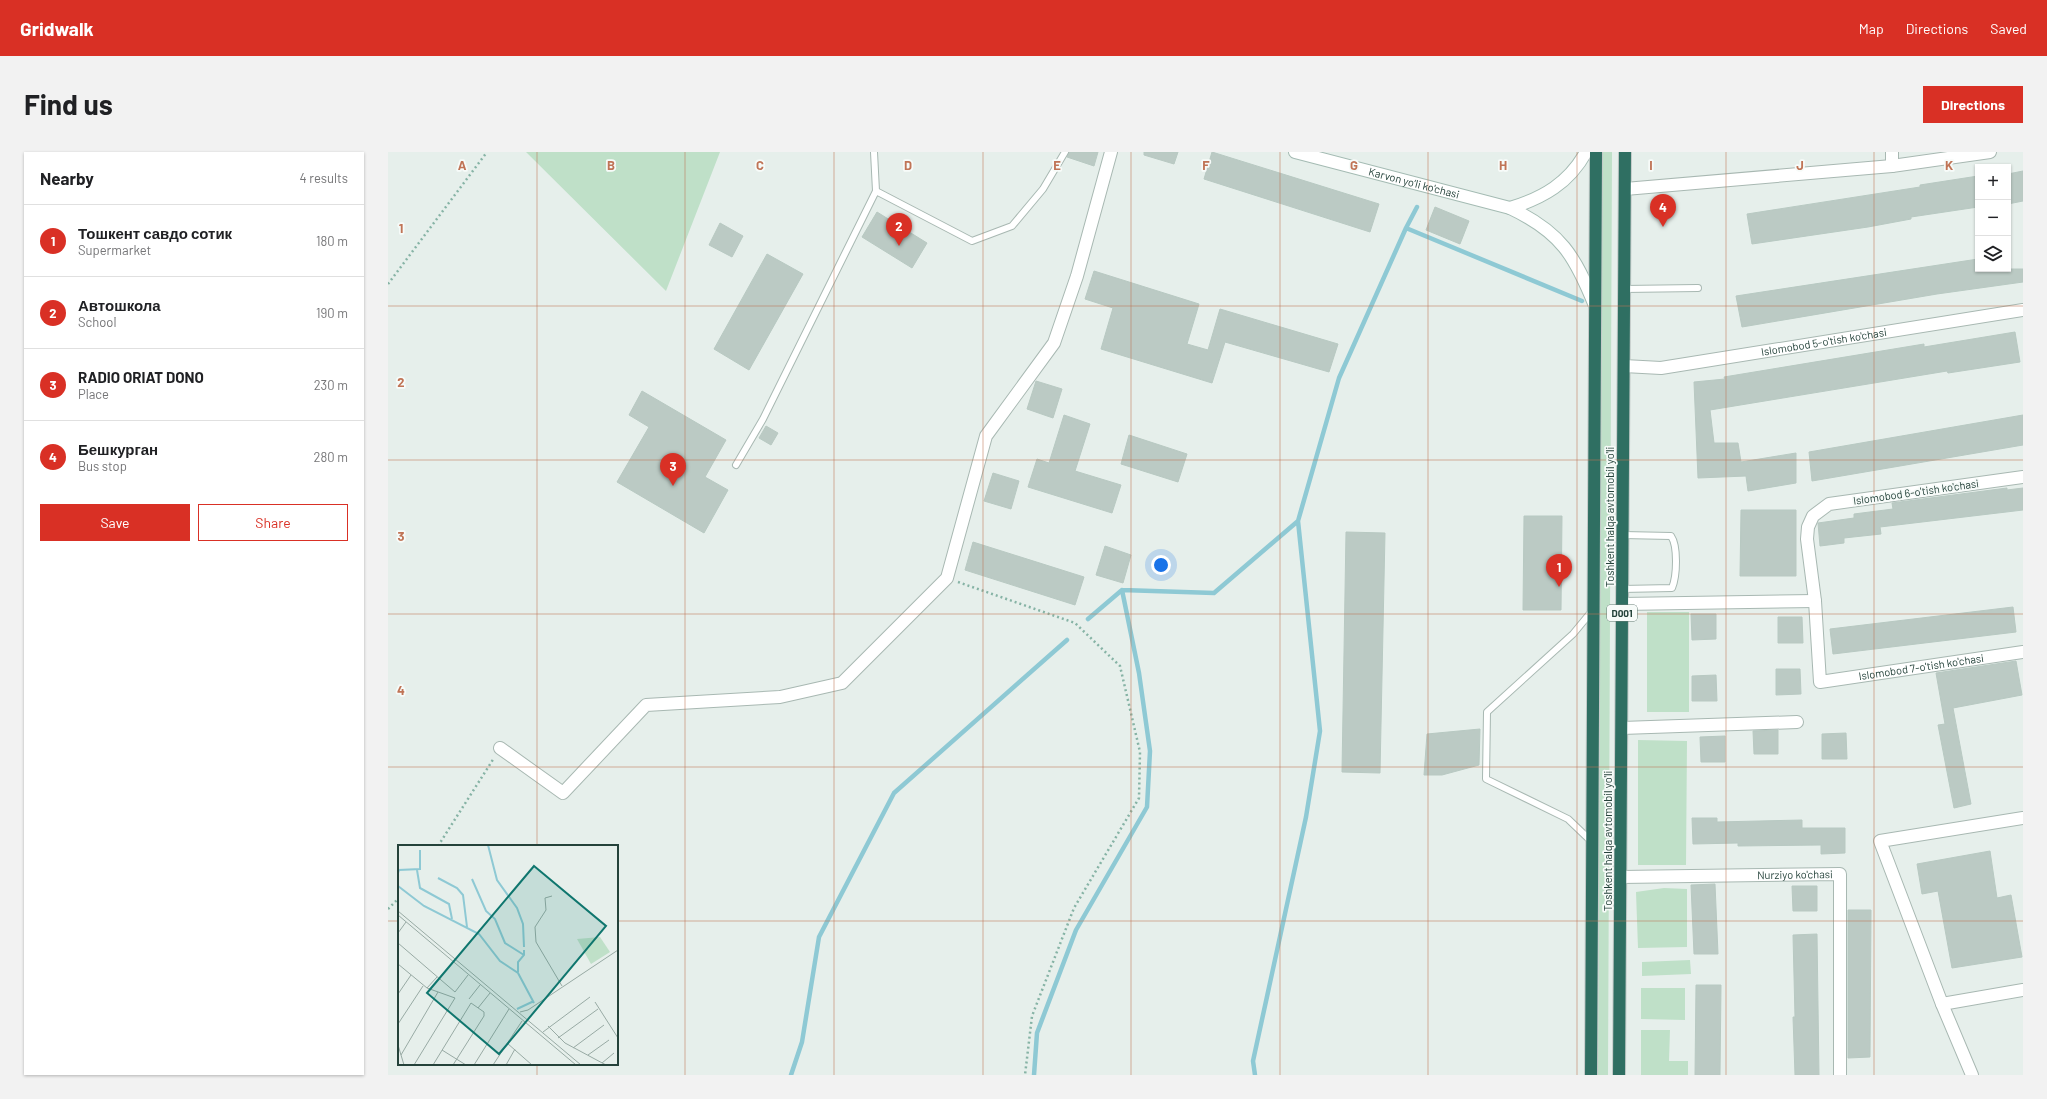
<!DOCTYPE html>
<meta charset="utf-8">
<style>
body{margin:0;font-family:Barlow,sans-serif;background:#f2f2f2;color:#202124}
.controls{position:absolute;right:12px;top:12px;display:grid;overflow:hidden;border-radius:0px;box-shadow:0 1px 3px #0004}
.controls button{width:36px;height:36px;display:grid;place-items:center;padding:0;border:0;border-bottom:1px solid #e0e0e0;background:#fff;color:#202124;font:20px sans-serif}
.you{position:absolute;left:773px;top:413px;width:14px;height:14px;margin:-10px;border:3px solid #fff;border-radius:50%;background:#1a73e8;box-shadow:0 0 0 6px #1a73e833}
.badge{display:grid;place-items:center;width:26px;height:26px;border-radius:50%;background:#d93025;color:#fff;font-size:13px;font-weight:700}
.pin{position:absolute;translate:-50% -33px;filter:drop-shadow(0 1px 2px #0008)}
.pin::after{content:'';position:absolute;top:21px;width:14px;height:12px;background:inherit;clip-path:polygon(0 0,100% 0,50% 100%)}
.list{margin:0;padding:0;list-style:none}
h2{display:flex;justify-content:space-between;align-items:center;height:52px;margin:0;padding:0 16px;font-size:17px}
h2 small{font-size:13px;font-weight:400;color:#757577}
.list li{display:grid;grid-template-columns:26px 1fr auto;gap:12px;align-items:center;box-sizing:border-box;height:72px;padding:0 16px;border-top:1px solid #e0e0e0}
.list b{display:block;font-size:15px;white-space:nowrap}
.list p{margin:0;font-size:13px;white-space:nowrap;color:#757577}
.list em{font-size:13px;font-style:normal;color:#757577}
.actions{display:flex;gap:8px;padding:12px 16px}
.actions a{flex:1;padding:9px 0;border:1px solid #d93025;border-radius:0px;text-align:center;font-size:14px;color:#d93025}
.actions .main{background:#d93025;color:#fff}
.icon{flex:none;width:22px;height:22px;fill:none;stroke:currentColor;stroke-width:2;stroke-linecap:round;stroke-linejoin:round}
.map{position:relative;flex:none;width:1635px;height:923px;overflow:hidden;border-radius:0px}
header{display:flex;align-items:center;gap:24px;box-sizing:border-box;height:56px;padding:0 20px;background:#d93025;color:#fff}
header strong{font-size:19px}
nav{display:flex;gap:22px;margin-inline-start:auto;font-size:14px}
.intro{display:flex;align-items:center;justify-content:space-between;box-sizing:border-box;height:96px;padding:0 24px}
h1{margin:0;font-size:28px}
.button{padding:10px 18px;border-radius:0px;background:#d93025;color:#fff;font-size:14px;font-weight:700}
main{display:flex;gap:24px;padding:0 24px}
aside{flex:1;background:#fff;border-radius:0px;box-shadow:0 1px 3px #0004}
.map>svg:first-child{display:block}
</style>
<header>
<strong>Gridwalk</strong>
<nav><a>Map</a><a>Directions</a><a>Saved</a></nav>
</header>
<div class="intro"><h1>Find us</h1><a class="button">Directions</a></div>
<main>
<aside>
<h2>Nearby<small>4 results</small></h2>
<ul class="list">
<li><span class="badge">1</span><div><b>Тошкент савдо сотик</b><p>Supermarket</p></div><em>180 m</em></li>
<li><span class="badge">2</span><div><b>Автошкола</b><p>School</p></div><em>190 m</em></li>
<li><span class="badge">3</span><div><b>RADIO ORIAT DONO</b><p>Place</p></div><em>230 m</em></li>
<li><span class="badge">4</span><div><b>Бешкурган</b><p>Bus stop</p></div><em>280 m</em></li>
</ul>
<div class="actions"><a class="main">Save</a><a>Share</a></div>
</aside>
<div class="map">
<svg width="1635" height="923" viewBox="0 0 1635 923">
<rect width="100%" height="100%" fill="#e6efeb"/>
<path fill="#bfe0c8" d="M138,0H332L278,139Z
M1214,0H1224L1220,923H1210Z
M1259,460H1301V560H1259Z
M1250,588L1299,589L1298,713H1250Z
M1276,736L1299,737V795L1250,796L1248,740Z
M1302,808L1303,822L1254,824V810Z
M1253,836H1297V868L1253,867Z
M1253,878H1282L1281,909H1300V923H1253Z"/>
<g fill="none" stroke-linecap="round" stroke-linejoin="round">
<path stroke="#8ec9d4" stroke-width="4.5" d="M1018,76L1194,149
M700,467L734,438L826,441L910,369
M403,923L414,890L431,785L506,641L679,488
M646,923L649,881L688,778L759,655L762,599L751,521L734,438
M867,923L865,909L918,665L932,579L910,369L951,226L1018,76L1029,55"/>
</g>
<path fill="#bbcac4" stroke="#b8c9c2" d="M681,0H710L706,14L679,5Z
M756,0H790L786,12L756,3Z
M824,0L991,52L982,80L816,27Z
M1635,19V49L1620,52V22Z
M1590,24V55L1523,65V67L1480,75L1364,92L1359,62L1532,35V33Z
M1047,55L1081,69L1072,92L1038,78Z
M489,60L539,91L524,116L474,85Z
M332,71L355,84L344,105L321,93Z
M379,102L415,122L361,218L326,197Z
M1590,107V117H1635V130L1549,142L1354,175L1348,144Z
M706,119L811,152L799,192L820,198L832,157L950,192L941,220L837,190L824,231L713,197L725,156L697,147Z
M1627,180L1632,210L1560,221L1559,219L1322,258L1326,291H1350L1353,310L1408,301V331L1360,339L1358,324L1310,326L1306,230L1337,227L1336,225L1536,192V195Z
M648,229L674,237L665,266L639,257Z
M254,239L338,288L317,325L340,338L316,381L229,330L261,275L241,263Z
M676,263L702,272L687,319L733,333L724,361L640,335L649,307L661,311Z
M1635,263V293L1424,329L1421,300Z
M378,274L390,281L383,293L371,286Z
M741,283L799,302L790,330L733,312Z
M605,321L631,329L623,357L596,349Z
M1619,336V338L1635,336V358L1492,375L1493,382L1456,386V391L1432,394L1430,371L1466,366V362L1505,357L1504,351Z
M1353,358H1408V424H1352Z
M1136,364H1174L1173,458H1135Z
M958,380L997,381L992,621L954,620Z
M585,390L696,425L687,453L577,418Z
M717,394L743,403L735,431L708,423Z
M1625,455L1628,480L1445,502L1442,477Z
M1303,462H1328V487L1304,488Z
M1390,465H1414L1415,491H1390Z
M1628,509L1634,543L1565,556L1583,652L1566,656L1550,573L1557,572L1548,521Z
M1388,517H1412L1413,542L1388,543Z
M1328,523L1329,549H1304V524Z
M1092,577L1091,613L1054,623H1036L1039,582Z
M1390,578V602H1366L1365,579Z
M1458,581L1459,607H1434V582Z
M1337,584V610H1313L1312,585Z
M1304,666H1329V670L1414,668V676H1457V701L1433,702V693L1350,694V691L1305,692Z
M1602,699L1609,746L1623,743L1634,805L1564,816L1550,739L1534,742L1529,712Z
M1327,732L1330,802H1306L1303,733Z
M1404,734H1429V759H1405Z
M1460,758H1483L1482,905L1460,906Z
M1429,782L1431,923H1407L1405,865H1407L1405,783Z
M1308,833H1333L1332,923H1307Z"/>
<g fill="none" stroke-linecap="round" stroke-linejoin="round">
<defs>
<path id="lane" d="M486,0L488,39L584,89L624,74L655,37L677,0
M1236,137L1310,136
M348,313L375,267L488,39
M1234,437L1284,436C1289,424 1290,394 1283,384L1235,383
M1203,689L1180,667L1098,627L1099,560L1185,482L1204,459"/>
<g id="street">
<path d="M1504,14V0"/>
<path d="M1237,37L1504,14L1602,0"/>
<path id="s1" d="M1236,214L1273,216L1635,158"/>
<path id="s2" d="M1635,325L1441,352L1425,364L1420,375L1419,387L1427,449L1432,530L1635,500"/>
<path d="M1234,452L1427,449"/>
<path d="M1234,576L1409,570"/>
<path d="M112,596L175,641L258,553L392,545L454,531L559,426L598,284L666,191L689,124L723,0"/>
<path id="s3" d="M1233,725L1452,722V923"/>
<path d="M1554,852L1635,838"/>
<path d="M1584,923L1554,852L1492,689L1635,666"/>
</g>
<g id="secondary">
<path id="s4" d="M907,0L1122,56C1173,80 1187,104 1207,154"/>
<path d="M1122,56C1155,46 1181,31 1198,0"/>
</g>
<path id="highway" d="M1203,923L1208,0
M1231,923L1237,0"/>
</defs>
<use href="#lane" stroke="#a8b8b2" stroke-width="8"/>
<use href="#street" stroke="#a8b8b2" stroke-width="14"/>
<use href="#secondary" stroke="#a4bbb3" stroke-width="14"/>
<use href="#highway" stroke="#c2cac8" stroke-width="14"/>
<path stroke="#86b3a5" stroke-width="2.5" stroke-dasharray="2 3" stroke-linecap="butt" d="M0,132L99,0
M570,430L687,471L732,514L752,600L751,646L686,756L644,864L637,923
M50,694L106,606
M0,757L11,746"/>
<use href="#lane" stroke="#fff" stroke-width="6"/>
<use href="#street" stroke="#fff" stroke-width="12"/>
<use href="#secondary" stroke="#fff" stroke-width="12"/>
<use href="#highway" stroke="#2f6f62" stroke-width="12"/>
</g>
<path fill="none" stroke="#c07456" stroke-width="1" stroke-opacity="0.55" d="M149,0V694M297,0V923M446,0V923M595,0V923M743,0V923M892,0V923M1040,0V923M1189,0V923M1338,0V923M1486,0V923M0,154H1635M0,308H1635M0,462H1635M0,615H1635M0,769H11M229,769H1635M149,912V923"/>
<g text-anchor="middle" stroke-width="3.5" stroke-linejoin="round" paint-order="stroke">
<rect fill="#f7fbf9" stroke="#637a73" stroke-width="1" x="1219" y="453" width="30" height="16" rx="3"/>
<g font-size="10" font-weight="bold" fill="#24423a">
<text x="1234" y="465">D001</text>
</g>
<g font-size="11" fill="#24423a" stroke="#f7fbf9">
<text dy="4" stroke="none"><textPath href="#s4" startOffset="123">Karvon yo‘li ko'chasi</textPath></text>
<text dy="4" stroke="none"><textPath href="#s1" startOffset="202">Islomobod 5-o'tish ko'chasi</textPath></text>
<text transform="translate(1528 340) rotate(-8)" y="4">Islomobod 6-o'tish ko'chasi</text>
<text transform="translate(1222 365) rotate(-90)" y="4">Toshkent halqa avtomobil yo'li</text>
<text dy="4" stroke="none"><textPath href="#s2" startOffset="486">Islomobod 7-o'tish ko'chasi</textPath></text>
<text transform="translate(1220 689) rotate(-90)" y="4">Toshkent halqa avtomobil yo'li</text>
<text dy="4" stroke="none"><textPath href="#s3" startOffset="174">Nurziyo ko'chasi</textPath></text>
</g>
</g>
<g transform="translate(10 693)">
<rect width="220" height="220" fill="#e6efeb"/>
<path d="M202,92L212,107L193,119L179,94Z" fill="#bfe0c8"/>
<path fill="none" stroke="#8ec9d4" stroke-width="2" d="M90,0L99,35L119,63L125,79L126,102M19,25L22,43L51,59L54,74M0,28L1,25L22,24V5M40,33L59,43L65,50L69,82M74,34L88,66L97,74L107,98L126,110M0,41L26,61L81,89L102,116L120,128L136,158M120,127V117L126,110V105M119,164L136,156"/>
<path fill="none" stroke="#98aaa4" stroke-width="1" d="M154,51L147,53L148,65L137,82L138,97L164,141M0,66L183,220M0,70L178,220M0,88L8,77M0,98L57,147L70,130M0,119L29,143L57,153L16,220M29,143L39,132M0,149L13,130M71,154L82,140M197,157L220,193M80,163L92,148M122,167L130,165L220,105M0,179L25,141M150,181L167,198L208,220M145,187L192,152M160,193L200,164M109,198L134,220M0,200L6,220M175,203L206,180M44,205L68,220M3,210L40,147M190,210L211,195M204,218L216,208M35,220L73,158L86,167V171L55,220M76,220L111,164M95,220L124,176M108,220L117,204"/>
<path fill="#0f766e" fill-opacity="0.15" stroke="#0f766e" stroke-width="2" d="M136,21L208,81L101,209L29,148Z"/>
<rect width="220" height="220" fill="none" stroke="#24423a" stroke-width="2"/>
</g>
<g font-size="13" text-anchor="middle" font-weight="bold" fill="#c07456" stroke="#f7fbf9" stroke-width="3.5" stroke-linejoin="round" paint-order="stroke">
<text x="74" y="18">A</text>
<text x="223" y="18">B</text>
<text x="372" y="18">C</text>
<text x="520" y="18">D</text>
<text x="669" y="18">E</text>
<text x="818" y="18">F</text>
<text x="966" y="18">G</text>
<text x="1115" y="18">H</text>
<text x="1263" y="18">I</text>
<text x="1412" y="18">J</text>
<text x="1561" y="18">K</text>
<text x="13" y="81">1</text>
<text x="13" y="235">2</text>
<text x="13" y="389">3</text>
<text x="13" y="543">4</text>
</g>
</svg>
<div class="controls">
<button>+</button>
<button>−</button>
<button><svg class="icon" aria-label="layers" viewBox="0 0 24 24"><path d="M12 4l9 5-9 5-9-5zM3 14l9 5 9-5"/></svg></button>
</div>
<div class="you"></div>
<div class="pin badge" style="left:1171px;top:435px">1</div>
<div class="pin badge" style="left:511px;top:94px">2</div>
<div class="pin badge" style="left:285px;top:334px">3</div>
<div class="pin badge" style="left:1275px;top:75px">4</div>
</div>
</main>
